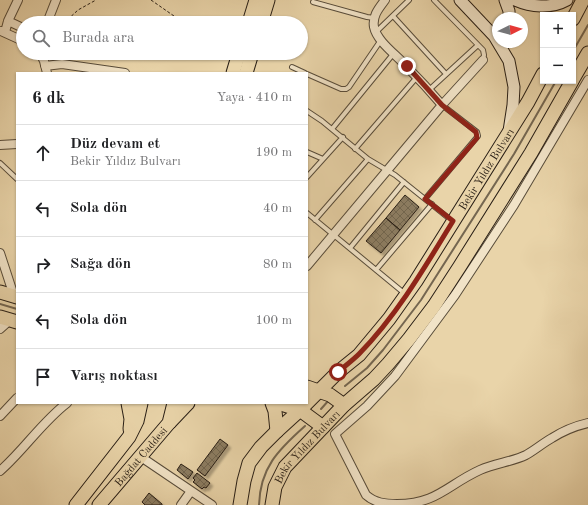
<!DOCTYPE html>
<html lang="tr">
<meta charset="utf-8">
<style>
body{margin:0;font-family:"Old Standard TT",serif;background:#f6f6f6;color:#202124}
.controls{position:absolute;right:12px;top:12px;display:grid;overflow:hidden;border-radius:0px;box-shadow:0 1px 3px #0004}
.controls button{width:36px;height:36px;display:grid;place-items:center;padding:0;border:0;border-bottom:1px solid #e0e0e0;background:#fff;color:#202124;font:20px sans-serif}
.compass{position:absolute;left:492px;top:12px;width:36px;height:36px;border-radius:50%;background:#fff;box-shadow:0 1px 3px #0004;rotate:85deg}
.stop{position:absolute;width:12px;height:12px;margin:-9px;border:3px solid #8f2418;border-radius:50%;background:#fff}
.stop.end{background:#8f2418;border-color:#fff;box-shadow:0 1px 4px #0008}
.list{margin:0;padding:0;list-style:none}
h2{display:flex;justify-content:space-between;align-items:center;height:52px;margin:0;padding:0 16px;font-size:17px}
h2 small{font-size:13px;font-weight:400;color:#757577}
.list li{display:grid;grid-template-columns:26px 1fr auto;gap:12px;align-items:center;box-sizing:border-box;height:56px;padding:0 16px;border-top:1px solid #e0e0e0}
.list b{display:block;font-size:15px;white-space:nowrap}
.list p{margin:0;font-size:13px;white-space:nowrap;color:#757577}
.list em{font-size:13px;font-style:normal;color:#757577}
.icon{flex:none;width:22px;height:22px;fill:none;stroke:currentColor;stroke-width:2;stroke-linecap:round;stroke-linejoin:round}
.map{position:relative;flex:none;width:588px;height:505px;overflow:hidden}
.search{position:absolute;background:#fff;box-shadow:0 1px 3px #0004;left:16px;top:16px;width:292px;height:44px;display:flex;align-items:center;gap:10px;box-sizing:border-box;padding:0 14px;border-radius:22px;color:#757577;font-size:15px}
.panel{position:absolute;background:#fff;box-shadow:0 1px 3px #0004;left:16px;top:72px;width:292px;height:332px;border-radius:0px}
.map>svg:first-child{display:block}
</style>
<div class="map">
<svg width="588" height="505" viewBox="0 0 588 505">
<defs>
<pattern id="building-cross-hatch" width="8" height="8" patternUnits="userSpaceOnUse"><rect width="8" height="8" fill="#8c7d62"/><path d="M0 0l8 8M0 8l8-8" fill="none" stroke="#726650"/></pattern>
<filter id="shadow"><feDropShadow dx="3" dy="3" stdDeviation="1" flood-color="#0004"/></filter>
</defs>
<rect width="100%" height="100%" fill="#e9d4a9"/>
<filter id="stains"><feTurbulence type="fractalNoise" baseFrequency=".005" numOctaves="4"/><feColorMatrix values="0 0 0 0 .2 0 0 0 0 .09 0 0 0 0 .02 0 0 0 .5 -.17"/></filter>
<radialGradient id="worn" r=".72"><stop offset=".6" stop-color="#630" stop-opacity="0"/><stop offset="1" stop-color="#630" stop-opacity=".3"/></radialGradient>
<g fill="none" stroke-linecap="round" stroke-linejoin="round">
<path stroke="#746650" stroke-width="2" d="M573,51L588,25
M0,304L17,309
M345,386L367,368L383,350L421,300L514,154L556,81
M321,409L329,400
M259,505C260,468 278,450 305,426"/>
</g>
<path fill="url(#building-cross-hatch)" stroke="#281e15" filter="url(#shadow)" d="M405,195L419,207L400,230L386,218Z
M386,218L400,230L381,253L366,241Z
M220,439L228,445L205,476L197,470Z
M181,464L193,472L188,479L177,470Z
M197,473L210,483L206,488L204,487L202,489L193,482L195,480L193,478Z
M149,493L162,504V505H145L142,502Z"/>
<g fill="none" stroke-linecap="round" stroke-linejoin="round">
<defs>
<path id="lane" d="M434,0L483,50L484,55L483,60
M313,2L367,17L374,18
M393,16L446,74
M376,32L409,0
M292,67L305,73
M307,74L341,89H346L349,87L381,40
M429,90L478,45
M307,111L322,121L368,159L395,175L451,220
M332,129L394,53
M355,149L417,77
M307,152L323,159
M0,163L17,179
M307,177L343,137
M425,199L478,136L477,132L442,105
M307,213L404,293
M315,220L368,159
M350,248L404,182
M376,270L432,204"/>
<path id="street" d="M385,0C379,8 372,16 374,27C377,42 398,56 407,67C419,79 431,92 442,105
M8,21L23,28
M47,23L56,0
M1,31L23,41
M5,32L8,21L18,0
M40,53L44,61L47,73
M45,66L62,64L125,73
M588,80L514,205L455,295L395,376L367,406L335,434L366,495C375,503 385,504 397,504C437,504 447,485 480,470C495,463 512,462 526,455C535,450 543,443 552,438C563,431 575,426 588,423
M0,145L17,144
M0,253L14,296
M307,266L442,105L483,60
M0,329L10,320
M0,416L17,398
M141,457L212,505
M0,471C24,450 42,422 67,403
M181,505L191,491"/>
<path id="secondary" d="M460,0L494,36L509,61L514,87L513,105L509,131
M505,0L509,11V18
M515,0C531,7 551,9 567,0"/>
<g id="primary">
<path d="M573,19L583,0"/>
<path d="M249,23L256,0"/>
<path d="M261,23L268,0"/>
<path d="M233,73L239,53"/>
<path d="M246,73L252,53"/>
<path d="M573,79L588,53"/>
<path d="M0,292L17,297"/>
<path d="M0,317L17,322"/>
<path d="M307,387L330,395L344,405"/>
<path d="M128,403L131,419L130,429"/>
<path d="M272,403L275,411L277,431"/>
<path d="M278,403L300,410L323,427"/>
<path d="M170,422L188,403"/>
<path d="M76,505L129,437L137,421L141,403"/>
<path id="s1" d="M99,505L169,423L174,403"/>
<path id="s2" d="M240,505L244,481L249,463L261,447L277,431L300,410L338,372L359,355L389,319L416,281L528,102L543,74"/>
<path id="s3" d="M272,505L275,487L285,467L344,405L374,379L388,364L409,339L434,306L460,266L531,153L572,81"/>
</g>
</defs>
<use href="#lane" stroke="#584c3a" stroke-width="6"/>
<use href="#street" stroke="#584c3a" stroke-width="10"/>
<use href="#secondary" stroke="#281e15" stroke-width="13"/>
<use href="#primary" stroke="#281e15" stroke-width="15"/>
<path stroke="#281e15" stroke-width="1" stroke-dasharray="3 2" stroke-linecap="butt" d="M151,0L184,23
M64,23L78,10L96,0"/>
<use href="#lane" stroke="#f1e3c7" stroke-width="4"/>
<use href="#street" stroke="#f1e3c7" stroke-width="8"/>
<use href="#secondary" stroke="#f1e3c7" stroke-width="11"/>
<use href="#primary" stroke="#e9d4a9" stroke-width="13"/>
</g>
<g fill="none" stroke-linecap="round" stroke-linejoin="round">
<path stroke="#8f2418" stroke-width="5" d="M338,372C345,366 353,360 359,354C397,315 425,267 453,221L425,199L477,138L476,132L442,105L407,66"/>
</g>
<g text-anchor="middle" stroke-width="3.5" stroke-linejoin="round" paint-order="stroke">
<g font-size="11" fill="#281e15" stroke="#f1e3c7">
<text dy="4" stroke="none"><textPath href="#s2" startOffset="423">Bekir Yıldız Bulvarı</textPath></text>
<text dy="4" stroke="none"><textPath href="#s3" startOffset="70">Bekir Yıldız Bulvarı</textPath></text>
<text dy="4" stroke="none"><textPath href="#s1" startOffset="64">Bağdat Caddesi</textPath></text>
</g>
</g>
<rect width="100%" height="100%" filter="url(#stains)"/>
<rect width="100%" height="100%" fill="url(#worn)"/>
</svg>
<div class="controls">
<button>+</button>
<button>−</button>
</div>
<svg class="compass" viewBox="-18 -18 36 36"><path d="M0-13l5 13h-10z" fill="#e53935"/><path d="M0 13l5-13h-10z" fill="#757577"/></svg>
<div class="stop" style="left:338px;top:372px"></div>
<div class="stop end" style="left:407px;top:66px"></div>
<div class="search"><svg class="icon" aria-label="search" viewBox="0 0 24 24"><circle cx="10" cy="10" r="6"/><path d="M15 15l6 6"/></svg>Burada ara</div>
<section class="panel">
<h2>6 dk<small>Yaya · 410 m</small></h2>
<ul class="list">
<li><svg class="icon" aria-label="ahead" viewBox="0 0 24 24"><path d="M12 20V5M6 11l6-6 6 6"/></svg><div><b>Düz devam et</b><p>Bekir Yıldız Bulvarı</p></div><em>190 m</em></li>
<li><svg class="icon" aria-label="left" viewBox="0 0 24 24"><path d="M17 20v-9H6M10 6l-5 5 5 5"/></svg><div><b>Sola dön</b></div><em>40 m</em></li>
<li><svg class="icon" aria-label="right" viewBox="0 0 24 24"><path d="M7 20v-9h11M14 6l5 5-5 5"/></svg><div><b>Sağa dön</b></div><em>80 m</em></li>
<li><svg class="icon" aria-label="left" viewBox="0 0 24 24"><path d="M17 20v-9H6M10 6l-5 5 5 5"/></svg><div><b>Sola dön</b></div><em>100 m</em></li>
<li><svg class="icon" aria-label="arrive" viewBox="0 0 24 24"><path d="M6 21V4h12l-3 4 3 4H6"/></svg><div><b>Varış noktası</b></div></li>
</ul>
</section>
</div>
